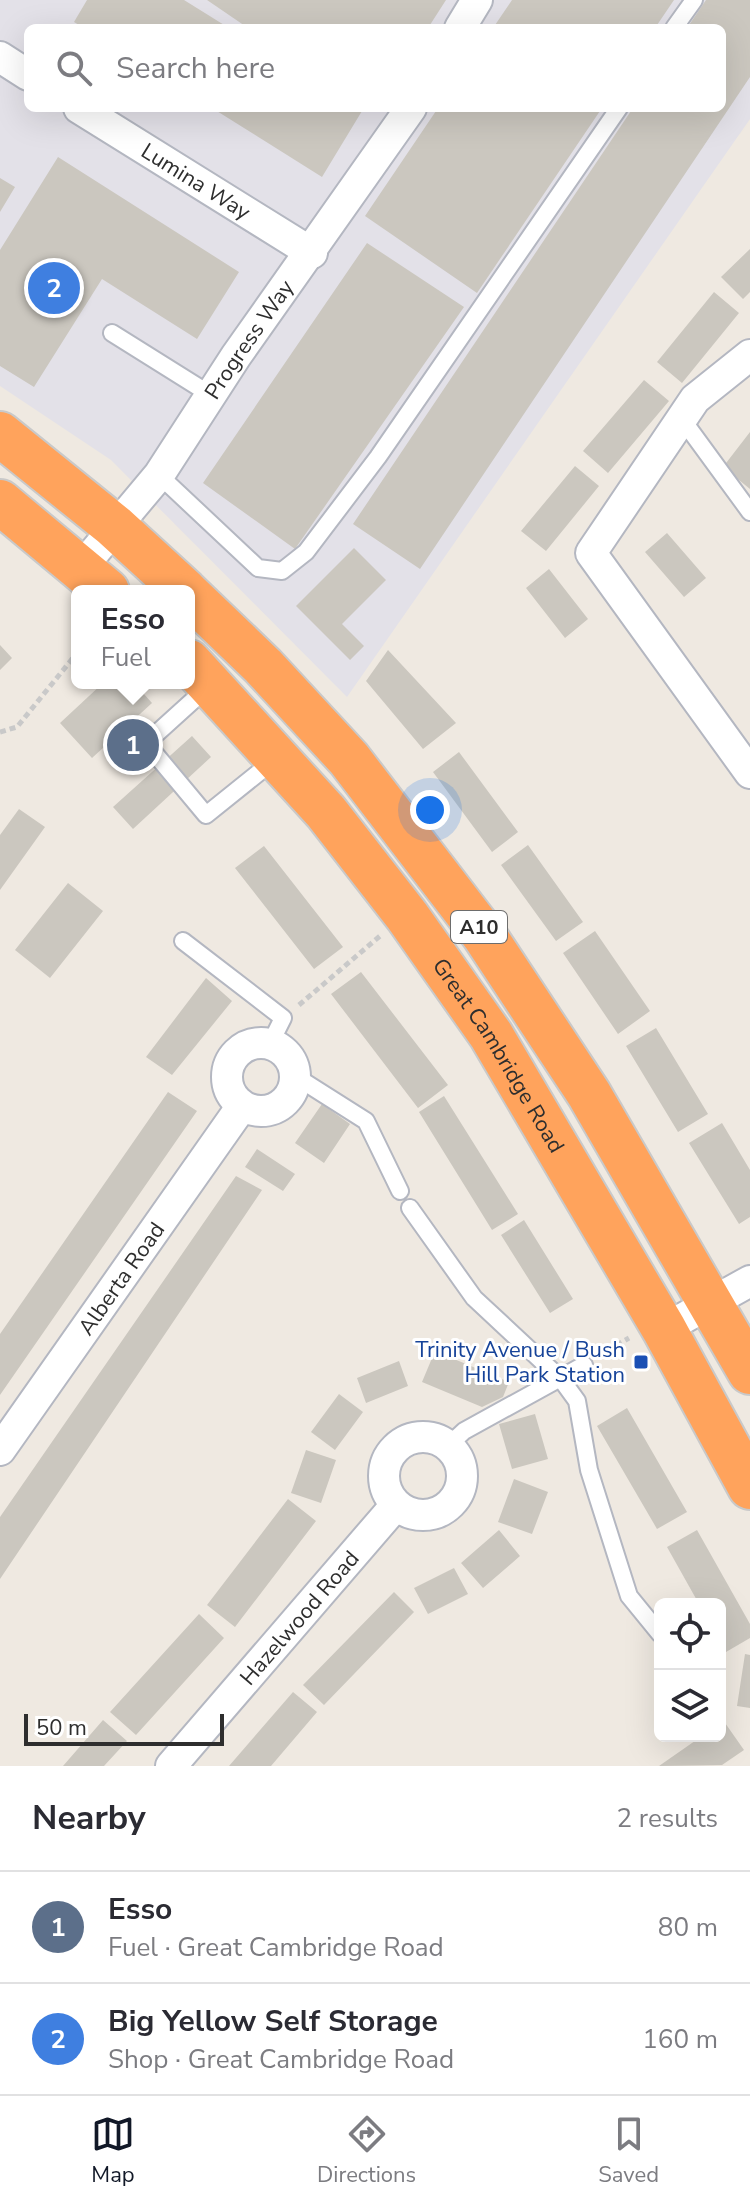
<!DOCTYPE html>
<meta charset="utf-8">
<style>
body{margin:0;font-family:"Nunito Sans",sans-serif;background:#f7f7f7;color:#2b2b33}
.controls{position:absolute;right:24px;bottom:24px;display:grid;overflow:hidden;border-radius:12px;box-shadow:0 8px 32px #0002}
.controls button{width:72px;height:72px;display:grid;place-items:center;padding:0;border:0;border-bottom:2px solid #e1e1e2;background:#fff;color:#2b2b33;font:40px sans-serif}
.scale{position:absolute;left:24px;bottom:20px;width:200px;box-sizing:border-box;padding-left:8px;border:4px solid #2e2e2e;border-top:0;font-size:22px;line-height:28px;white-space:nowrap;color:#2e2e2e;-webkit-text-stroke:6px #fff;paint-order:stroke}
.you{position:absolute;left:430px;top:810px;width:28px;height:28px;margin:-20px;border:6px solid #fff;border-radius:50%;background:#1a73e8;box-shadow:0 0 0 12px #1a73e833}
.badge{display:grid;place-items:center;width:52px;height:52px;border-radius:50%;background:#111827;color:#fff;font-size:26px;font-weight:700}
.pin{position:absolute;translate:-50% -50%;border:4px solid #fff;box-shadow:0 2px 8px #0006}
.popup{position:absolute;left:71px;top:585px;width:124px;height:104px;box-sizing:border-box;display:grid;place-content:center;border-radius:12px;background:#fff;filter:drop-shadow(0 2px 6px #0005);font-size:26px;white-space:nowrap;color:#7c7c81}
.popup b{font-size:30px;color:#2b2b33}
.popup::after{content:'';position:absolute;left:50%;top:100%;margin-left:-16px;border:16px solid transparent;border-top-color:#fff}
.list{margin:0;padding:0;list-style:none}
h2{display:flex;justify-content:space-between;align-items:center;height:104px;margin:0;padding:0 32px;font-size:34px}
h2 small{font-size:26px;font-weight:400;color:#7c7c81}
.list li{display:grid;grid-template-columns:52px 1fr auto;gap:24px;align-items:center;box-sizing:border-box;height:112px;padding:0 32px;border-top:2px solid #e1e1e2}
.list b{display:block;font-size:30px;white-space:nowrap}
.list p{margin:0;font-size:26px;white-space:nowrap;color:#7c7c81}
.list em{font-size:26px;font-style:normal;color:#7c7c81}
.icon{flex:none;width:44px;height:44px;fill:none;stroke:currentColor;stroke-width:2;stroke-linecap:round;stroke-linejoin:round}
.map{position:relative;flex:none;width:750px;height:1766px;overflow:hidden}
.search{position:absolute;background:#fff;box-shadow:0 8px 32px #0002;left:24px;right:24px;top:24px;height:88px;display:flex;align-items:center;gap:20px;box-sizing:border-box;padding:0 28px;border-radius:12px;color:#7c7c81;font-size:30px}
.sheet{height:328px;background:#fff}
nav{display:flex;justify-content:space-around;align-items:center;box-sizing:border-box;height:112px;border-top:2px solid #e1e1e2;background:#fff;font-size:22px;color:#7c7c81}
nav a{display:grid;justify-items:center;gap:4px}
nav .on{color:#111827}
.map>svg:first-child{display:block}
</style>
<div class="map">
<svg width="750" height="1766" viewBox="0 0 750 1766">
<rect width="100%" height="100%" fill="#efe9e1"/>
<path fill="#e3e1e8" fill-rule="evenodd" d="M0,0H750V119L347,697L111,460L0,386ZM28,28H722V108H28Z"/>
<path fill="#cbc7bf" d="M87,0H184L229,28H84L74,22Z
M207,0H446L428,28H248Z
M512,0H674L655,28H493Z
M706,0H750V77L420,569L353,524L633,108H722V28H687Z
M212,108H357L362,111L322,177Z
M438,108H602L477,293L365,216Z
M58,157L239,272L197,339L102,279L34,387L0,366V250Z
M0,178L15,187L0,212Z
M367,243L464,307L295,549L203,483Z
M750,249V292L743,299L721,277Z
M714,292L739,313L682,383L657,362Z
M644,380L669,401L608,473L583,451Z
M750,432V489L723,467Z
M575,466L599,486L546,551L521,531Z
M667,533L706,578L684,597L645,552Z
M354,548L386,580L342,624L364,646L350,660L296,606Z
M549,569L588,619L565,638L526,588Z
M0,645L12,658L0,670Z
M388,650L456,723L423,749L366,681Z
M103,683H134L152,703L92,758L60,723Z
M192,736L211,757L133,829L113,807Z
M459,752L518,832L492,852L433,772Z
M19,809L45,827L0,890V835Z
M528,845L583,922L556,941L501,865Z
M264,846L343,947L314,969L235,868Z
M68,883L103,911L50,978L15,950Z
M595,931L650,1011L618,1034L563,953Z
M361,972L448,1085L418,1108L331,994Z
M206,978L232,1001L172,1075L146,1057Z
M656,1028L708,1114L678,1132L626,1046Z
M168,1092L197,1111L0,1395V1334Z
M444,1096L518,1214L492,1230L419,1112Z
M322,1104L350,1124L324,1163L295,1143Z
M722,1123L750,1170V1217L739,1224L689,1143Z
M257,1149L295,1174L283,1191L245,1167Z
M236,1176L262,1190L0,1579V1517Z
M524,1220L573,1299L550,1313L501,1235Z
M435,1351L509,1382L503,1397L482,1407L422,1382Z
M399,1361L408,1386L366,1403L357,1378Z
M339,1394L363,1412L335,1450L311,1432Z
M627,1408L687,1512L657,1529L597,1426Z
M535,1414L548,1459L512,1469L499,1424Z
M306,1450L336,1460L321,1503L291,1493Z
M514,1479L548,1492L532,1534L498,1522Z
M288,1499L316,1521L235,1627L207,1605Z
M499,1530L520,1556L483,1588L461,1563Z
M697,1530L750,1624V1638L726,1652L720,1641V1604H699L667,1547Z
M454,1568L468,1594L428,1614L414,1588Z
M394,1592L414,1612L324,1705L303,1685Z
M199,1614L224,1638L136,1735L110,1712Z
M745,1654L750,1655V1708L737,1706Z
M293,1692L317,1712L271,1766H229Z
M103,1720L127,1741L104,1766H63Z
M723,1720L744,1750L722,1765L659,1766L702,1736H720Z"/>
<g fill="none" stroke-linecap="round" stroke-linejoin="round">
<defs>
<path id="lane" d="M674,28L694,0
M112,333L211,395
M682,419L750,512
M159,475L258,568L282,571L306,552L378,457L619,108
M209,686L146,743L206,815L277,758
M183,941L283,1018L270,1044
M295,1076L366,1121L400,1191
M410,1208L474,1298L561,1379L577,1401L589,1470L629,1596L660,1634
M448,1446L464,1431L584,1365"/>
<g id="street">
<path d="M460,28L477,0"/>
<path d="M0,57L28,75"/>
<path id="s1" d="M79,108L312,253"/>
<path d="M750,355L695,399L591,553L750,773"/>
<path id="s2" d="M81,568L159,475L236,356L411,108"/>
<circle cx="261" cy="1077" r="34"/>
<path d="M664,1329L750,1281"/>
<circle cx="423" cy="1476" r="39"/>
<path id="s3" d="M0,1450L242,1106"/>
<path id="s4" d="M171,1766L396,1505"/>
</g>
<g id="highway">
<path d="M0,434L114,526L185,591"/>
<path d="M0,502L107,591"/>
<path d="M189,595L263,666L349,759L484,935L589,1094L750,1372"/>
<path id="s5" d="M189,662L326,812L407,916L491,1035L664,1329L750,1487"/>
</g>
</defs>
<use href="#lane" stroke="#b4b7c1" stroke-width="20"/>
<use href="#street" stroke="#b4b7c1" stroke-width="34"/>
<use href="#highway" stroke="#c9c9c9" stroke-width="48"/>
<path stroke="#c9c9c9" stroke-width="5" stroke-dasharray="6 4" stroke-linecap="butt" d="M0,732L17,727L77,653
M299,1005L380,936
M599,1355L629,1338"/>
<use href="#lane" stroke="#fff" stroke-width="16"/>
<use href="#street" stroke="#fff" stroke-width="30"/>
<use href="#highway" stroke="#ffa35c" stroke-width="44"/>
</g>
<rect fill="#1a4fb4" stroke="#fff" stroke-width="3" x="633" y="1354" width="16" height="16" rx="4"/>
<g text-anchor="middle" stroke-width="6" stroke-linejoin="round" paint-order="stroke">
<rect fill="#fff" stroke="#6d6d6d" stroke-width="2" x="451" y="911" width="56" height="32" rx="6"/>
<g font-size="20" font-weight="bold" fill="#2e2e2e">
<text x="479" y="934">A10</text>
</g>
<g font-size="22" fill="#2e2e2e" stroke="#fff">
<text dy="8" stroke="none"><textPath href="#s1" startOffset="138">Lumina Way</textPath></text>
<text dy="8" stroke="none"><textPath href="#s2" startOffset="284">Progress Way</textPath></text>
<text dy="8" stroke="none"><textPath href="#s5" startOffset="502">Great Cambridge Road</textPath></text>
<text dy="8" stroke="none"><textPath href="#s3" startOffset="210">Alberta Road</textPath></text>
<text dy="8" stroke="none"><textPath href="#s4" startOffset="196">Hazelwood Road</textPath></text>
</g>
<g font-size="22" fill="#164399" stroke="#fff" text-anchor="end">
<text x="625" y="1357">Trinity Avenue / Bush<tspan x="625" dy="25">Hill Park Station</tspan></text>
</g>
</g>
</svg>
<div class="controls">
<button><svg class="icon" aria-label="locate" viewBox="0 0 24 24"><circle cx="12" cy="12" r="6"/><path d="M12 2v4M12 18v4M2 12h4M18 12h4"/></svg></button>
<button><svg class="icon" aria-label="layers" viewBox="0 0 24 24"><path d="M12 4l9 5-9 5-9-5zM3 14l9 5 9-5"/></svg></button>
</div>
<div class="scale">50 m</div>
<div class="you"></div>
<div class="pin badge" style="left:133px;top:745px;background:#5c6f8a">1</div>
<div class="popup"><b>Esso</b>Fuel</div>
<div class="pin badge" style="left:54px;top:288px;background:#3f7fe0">2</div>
<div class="search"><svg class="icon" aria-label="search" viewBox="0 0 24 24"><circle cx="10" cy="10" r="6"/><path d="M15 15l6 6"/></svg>Search here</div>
</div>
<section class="sheet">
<h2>Nearby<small>2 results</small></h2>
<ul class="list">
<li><span class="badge" style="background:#5c6f8a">1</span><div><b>Esso</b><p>Fuel · Great Cambridge Road</p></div><em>80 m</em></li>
<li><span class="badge" style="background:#3f7fe0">2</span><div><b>Big Yellow Self Storage</b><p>Shop · Great Cambridge Road</p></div><em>160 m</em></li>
</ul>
</section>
<nav>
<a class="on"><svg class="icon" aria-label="map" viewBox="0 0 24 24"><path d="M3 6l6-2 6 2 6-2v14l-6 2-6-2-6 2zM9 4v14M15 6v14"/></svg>Map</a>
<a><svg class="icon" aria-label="directions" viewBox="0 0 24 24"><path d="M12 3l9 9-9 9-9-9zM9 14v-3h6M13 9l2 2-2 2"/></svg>Directions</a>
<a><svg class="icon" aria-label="saved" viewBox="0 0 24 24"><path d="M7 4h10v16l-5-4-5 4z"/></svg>Saved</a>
</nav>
